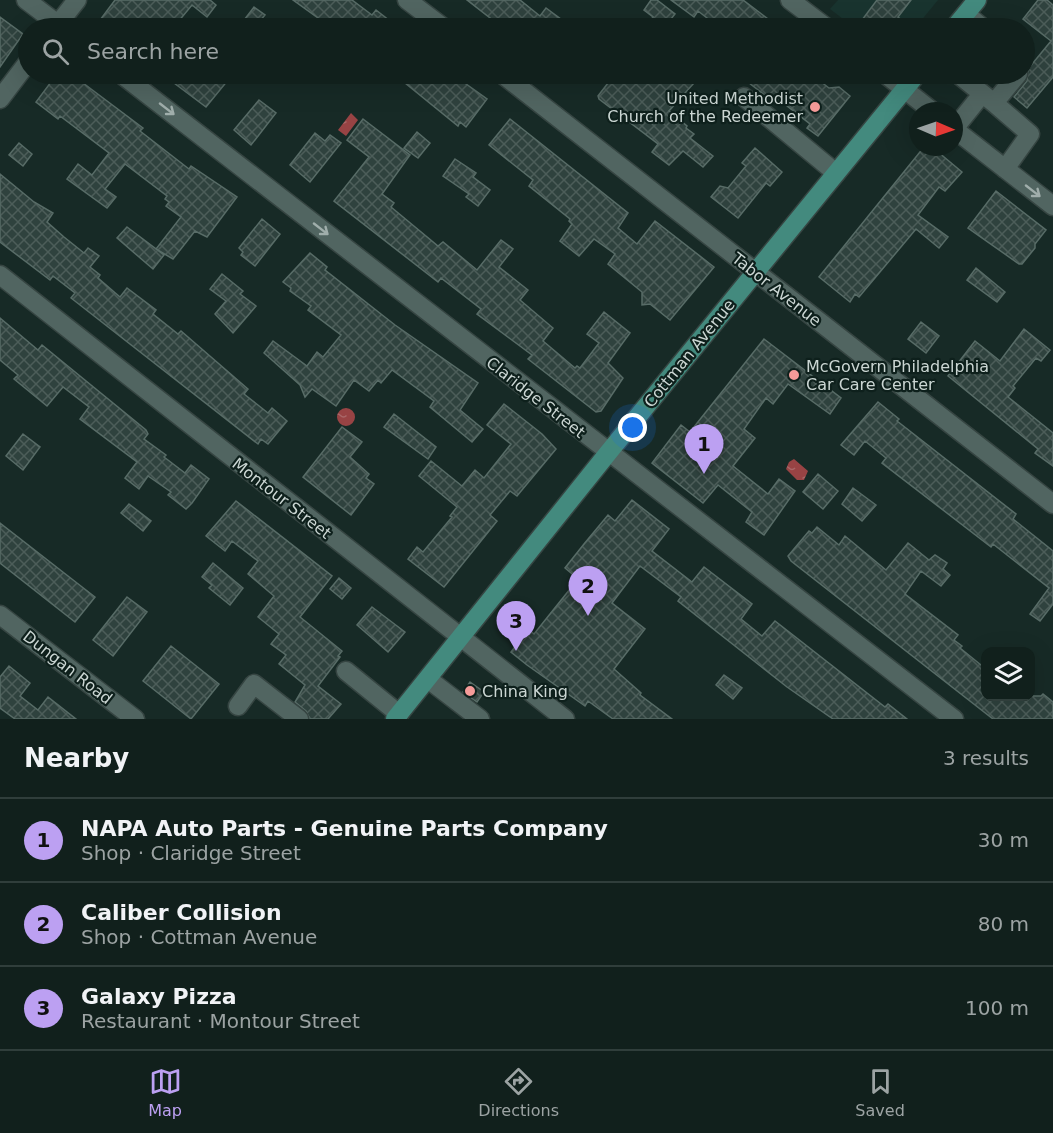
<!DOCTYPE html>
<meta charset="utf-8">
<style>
body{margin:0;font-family:"DejaVu Sans",sans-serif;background:#1a2825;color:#f1f3f6}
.controls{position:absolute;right:18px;bottom:18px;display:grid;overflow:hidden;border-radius:12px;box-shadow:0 6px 24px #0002}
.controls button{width:54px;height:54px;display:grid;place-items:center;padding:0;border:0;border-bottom:2px solid #303e3b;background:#11201c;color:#f1f3f6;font:30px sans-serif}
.compass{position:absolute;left:909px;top:102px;width:54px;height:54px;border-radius:50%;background:#11201c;box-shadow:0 6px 24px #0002;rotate:92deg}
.you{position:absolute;left:633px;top:428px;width:21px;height:21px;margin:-15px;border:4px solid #fff;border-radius:50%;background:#1a73e8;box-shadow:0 0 0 9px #1a73e833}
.badge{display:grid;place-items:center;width:39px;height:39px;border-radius:50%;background:#bca0f2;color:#111;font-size:20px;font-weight:700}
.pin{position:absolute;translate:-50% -50px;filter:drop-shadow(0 2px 3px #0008)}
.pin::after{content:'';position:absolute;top:32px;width:21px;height:18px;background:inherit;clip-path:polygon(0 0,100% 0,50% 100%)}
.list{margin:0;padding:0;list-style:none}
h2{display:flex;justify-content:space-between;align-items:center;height:78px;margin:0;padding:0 24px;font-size:26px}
h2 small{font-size:20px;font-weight:400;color:#9ca3a3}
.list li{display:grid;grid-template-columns:39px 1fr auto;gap:18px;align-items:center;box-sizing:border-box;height:84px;padding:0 24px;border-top:2px solid #303e3b}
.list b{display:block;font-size:22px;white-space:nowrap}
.list p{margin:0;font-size:20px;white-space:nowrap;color:#9ca3a3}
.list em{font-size:20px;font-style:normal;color:#9ca3a3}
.icon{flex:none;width:33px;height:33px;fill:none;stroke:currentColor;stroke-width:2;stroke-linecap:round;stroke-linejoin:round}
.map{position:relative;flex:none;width:1053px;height:719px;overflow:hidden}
.search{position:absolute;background:#11201c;box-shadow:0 6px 24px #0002;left:18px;right:18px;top:18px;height:66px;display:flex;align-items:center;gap:15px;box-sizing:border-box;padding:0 21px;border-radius:33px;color:#9ca3a3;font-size:22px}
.sheet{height:330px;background:#11201c}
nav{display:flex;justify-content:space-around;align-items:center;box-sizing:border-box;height:84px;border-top:2px solid #303e3b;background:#11201c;font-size:16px;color:#9ca3a3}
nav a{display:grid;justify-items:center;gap:3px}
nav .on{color:#bca0f2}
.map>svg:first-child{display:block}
</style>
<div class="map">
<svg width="1053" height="719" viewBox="0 0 1053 719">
<defs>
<pattern id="water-ripples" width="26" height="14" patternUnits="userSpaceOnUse" patternTransform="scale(1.5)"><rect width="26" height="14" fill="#984344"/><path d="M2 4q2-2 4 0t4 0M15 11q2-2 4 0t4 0" fill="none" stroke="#a96667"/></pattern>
<pattern id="building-cross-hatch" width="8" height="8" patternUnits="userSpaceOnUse" patternTransform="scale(1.5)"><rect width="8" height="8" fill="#2f423e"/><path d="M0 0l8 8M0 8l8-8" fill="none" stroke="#4c5d59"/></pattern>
</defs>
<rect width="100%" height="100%" fill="#172a26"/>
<path fill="#19342f" d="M838,0H938L915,28H855L830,9Z"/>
<path fill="url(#water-ripples)" d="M351,113L358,120L346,136L338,130Z
M337 417a9 9 0 1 1 18 0a9 9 0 1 1-18 0Z
M794,459L808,471L804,480H797L786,469L789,462Z"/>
<path fill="url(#building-cross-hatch)" stroke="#586c67" stroke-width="1.5" d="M115,0H210L216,5L207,17L192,5L173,28H111L100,20Z
M293,0H352L372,15L376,10L399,28H332Z
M467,0H520L540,16L546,8L573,28H497L488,21L490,18Z
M651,0H657L675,14L664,28H645L653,17L644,10Z
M671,0H743L780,28H720L698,11L694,17Z
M877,0H911L898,17L912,28H856Z
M1038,0H1047L1053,5V77L1027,108L1014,97L1027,81L1028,69L1051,41L1023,19Z
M254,7L265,15L260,21L270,28H238Z
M0,17L23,34L0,67Z
M57,74H71L143,128L140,131L189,169L191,166L237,197L207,237L195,231L173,259L156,249L181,217L166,206L169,202L165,199L167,196L125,164L105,189L116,197L107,208L67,179L78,164L92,175L109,153L60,116L58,119L36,102Z
M162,74H233L206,107Z
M394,74H452L487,99L466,127L460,122L458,126Z
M615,74H702L669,111L687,126L686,128L694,134L690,138L713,156L703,167L683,151L669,165L652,152L658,144L599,99L598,96Z
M757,74H811L829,88L839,87L850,96L818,136L807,128L810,124L778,99L775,103L749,83Z
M259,100L276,113L251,145L234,130Z
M363,119L410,155L382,194L394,203L391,207L438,246L443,242L477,270L501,240L513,249L499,267L528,290L520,300L553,328L543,341L575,368L577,366L580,368L599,343L587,334L604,312L630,333L608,363L623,378L601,411L596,412L528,359L532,355L477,314L481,309L441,278L438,282L334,201L369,157L347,140Z
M510,119L628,213L618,228L637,244L655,221L714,267L670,320L650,304L642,305V292L608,264L615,254L594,239L579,256L560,241L572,224L569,221L570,219L529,186L533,180L489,145Z
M417,132L430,143L418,158L404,148Z
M315,133L325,141L330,135L341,143L310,182L290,165Z
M19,143L32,154L23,166L9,155Z
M924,147H932L962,172L945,191L939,187L918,215L948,237L939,248L916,229L859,297L855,294L850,302L819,277Z
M755,148L782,172L770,186L766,183L738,218L711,197L720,186L728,188L746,166L742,163Z
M455,159L476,173L473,177L490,190L478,206L466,197L469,194L443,176Z
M0,174L34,202L53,213L47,222L64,237L84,253L88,248L99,256L90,267L100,275L98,278L120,297L127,288L156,310L153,314L178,334L181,331L248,389L244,394L268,413L272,408L287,421L268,444L261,439L258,444L71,298L75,293L53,276L50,280L0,242Z
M996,191L1046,230L1035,244V248L1022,264H1019L968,228Z
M262,219L280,234L255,266L241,255L243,252L239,248Z
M127,227L164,255L153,269L117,238Z
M310,253L327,267L325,270L395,325L478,383L460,410L483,429L472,442L430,407L434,401L392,370L381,383L378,380L369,391L354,380L336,406L312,389L305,397L300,385L264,353L273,341L307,366L317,352L323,357L341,335L308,310L311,306L290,291L291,288L283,282Z
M976,268L1005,292L997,302L967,280Z
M222,274L243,291L240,294L256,306L233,333L215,314L226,301L210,289Z
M0,318L38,350L42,345L146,430L148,434L144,439L166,455L164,457L185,473L191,465L209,479L192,503L186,509L168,495L171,492L148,476L139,489L125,478L137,462L80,419L89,407L63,387L47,406L14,379L18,375L0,360Z
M921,322L939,336L926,353L908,339Z
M1024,329L1050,350L1041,361L1036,358L1013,386L1015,388L1008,397L1053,433V466L1035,453L1038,449L948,376L975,341L1000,361Z
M764,339L841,398L830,414L788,384L773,404L766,398L744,429L755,438L733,466L768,494L779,479L795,491L764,535L746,522L752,512L718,485L703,503L652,463L681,425L690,432Z
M878,402L899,419L897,421L1016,514L1013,519L1053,551V604L1040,621L1030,614L1049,588L993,544L991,547L882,463L886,458L865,441L854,455L841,445Z
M504,404L542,434L556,449L517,496L510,491L490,515L497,521L444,587L408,559L417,547L423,552L452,517L450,516L457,507L419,476L431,461L462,486L475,470L484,478L511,444L487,425Z
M394,414L436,447L428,459L384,427Z
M342,427L362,442L350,457L369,474L366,478L374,484L351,515L303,477Z
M23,434L40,447L23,470L6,456Z
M818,474L838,491L823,509L803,492Z
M853,488L876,505L862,521L842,504Z
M632,500L669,529L652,551L692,582L704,567L752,604L741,619L762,636L775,621L885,707L888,704L907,719H833L787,687L678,601L681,597L640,566L612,603L645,629L614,669L641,693L640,695L672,719H613L588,701L585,706L527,665L511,652L528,629L534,634L578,579L565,568L584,544L608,515L615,521Z
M236,501L332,576L300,617L342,651L338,656L340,657L318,686L341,704L328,719H310L306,711L295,702L305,685L279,664L286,655L271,644L279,634L258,617L274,596L248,574L258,561L232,541L225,551L206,536Z
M129,504L151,521L143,531L121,513Z
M0,523L95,597L75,622L0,563Z
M817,527L839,545L845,536L886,570L908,543L929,560L935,555L947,563L943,569L950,575L941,586L921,571L905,594L958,635L954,640L962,646L960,648L986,669V696H1041L1043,694L1053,702V719H993L791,561L788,556L809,531L812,533Z
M213,563L243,588L230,605L209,588L212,585L202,577Z
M339,578L351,588L342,599L330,589Z
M127,597L147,612L113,656L93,640Z
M372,607L405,632L388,652L357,625Z
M171,646L219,684L191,719L143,681Z
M9,666L30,683L20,696L38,710L48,697L76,719H15L0,708V677Z
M724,675L742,688L733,699L716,685Z
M470,682L484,692L477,702L463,692Z"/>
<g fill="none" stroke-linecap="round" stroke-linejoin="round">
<defs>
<path id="minor" d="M26,0L63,28
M407,0L444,28
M790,0L827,28
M966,14L983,28
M55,28L77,0
M121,74L954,719
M502,74L1053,504
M885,74L932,111
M958,74L994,103L1018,74
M744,97L836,173
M0,99L28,62
M994,103L1030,134L1005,169
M954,129L1053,206
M954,129L982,94
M0,275L565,719
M0,615L135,719
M346,671L399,714
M428,679L480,719
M238,706L254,684L299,719"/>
<path id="major" d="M954,28L977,0
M395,719L608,453L917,74"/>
</defs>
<use href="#minor" stroke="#364542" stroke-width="21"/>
<use href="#major" stroke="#364542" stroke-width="21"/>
<use href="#minor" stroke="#516561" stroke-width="18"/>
<use href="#major" stroke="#438a7e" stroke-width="18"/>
</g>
<defs><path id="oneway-shaft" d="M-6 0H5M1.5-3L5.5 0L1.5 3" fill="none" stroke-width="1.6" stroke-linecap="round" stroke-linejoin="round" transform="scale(1.5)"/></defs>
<g stroke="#a0aeab">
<use href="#oneway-shaft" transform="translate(167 109) rotate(38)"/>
<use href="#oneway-shaft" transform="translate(1033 191) rotate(38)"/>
<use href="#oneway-shaft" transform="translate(321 229) rotate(38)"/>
</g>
<g fill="#f59b99" stroke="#0e201c" stroke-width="2">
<circle cx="815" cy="107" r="6"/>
<circle cx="794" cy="375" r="6"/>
<circle cx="470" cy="691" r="6"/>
</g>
<g text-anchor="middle" stroke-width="4.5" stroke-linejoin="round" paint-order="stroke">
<g font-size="16" fill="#cbd6d3" stroke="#0e201c" text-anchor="start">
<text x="803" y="104" text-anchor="end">United Methodist<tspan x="803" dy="18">Church of the Redeemer</tspan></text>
<text x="806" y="372">McGovern Philadelphia<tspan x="806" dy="18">Car Care Center</tspan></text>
<text x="482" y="697">China King</text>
</g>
<g font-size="16" fill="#cbd6d3" stroke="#0e201c">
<text transform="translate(777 289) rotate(38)" y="6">Tabor Avenue</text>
<text transform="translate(689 353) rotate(-51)" y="6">Cottman Avenue</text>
<text transform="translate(536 397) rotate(38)" y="6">Claridge Street</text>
<text transform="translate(282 498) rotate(38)" y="6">Montour Street</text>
<text transform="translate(68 667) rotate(38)" y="6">Dungan Road</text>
</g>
</g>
</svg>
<div class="controls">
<button><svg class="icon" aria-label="layers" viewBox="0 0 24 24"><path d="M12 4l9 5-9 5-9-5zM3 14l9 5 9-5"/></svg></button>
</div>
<svg class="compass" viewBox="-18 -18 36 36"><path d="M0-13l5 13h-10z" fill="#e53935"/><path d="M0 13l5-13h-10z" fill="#9ca3a3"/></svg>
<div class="you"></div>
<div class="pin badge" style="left:704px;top:474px">1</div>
<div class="pin badge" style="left:588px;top:616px">2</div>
<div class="pin badge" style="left:516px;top:651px">3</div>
<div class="search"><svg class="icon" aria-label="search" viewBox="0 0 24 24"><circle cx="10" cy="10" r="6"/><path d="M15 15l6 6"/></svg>Search here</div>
</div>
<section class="sheet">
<h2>Nearby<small>3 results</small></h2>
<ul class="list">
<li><span class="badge">1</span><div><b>NAPA Auto Parts - Genuine Parts Company</b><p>Shop · Claridge Street</p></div><em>30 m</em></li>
<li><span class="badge">2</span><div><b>Caliber Collision</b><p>Shop · Cottman Avenue</p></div><em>80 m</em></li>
<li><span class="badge">3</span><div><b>Galaxy Pizza</b><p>Restaurant · Montour Street</p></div><em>100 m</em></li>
</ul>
</section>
<nav>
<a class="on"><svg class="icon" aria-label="map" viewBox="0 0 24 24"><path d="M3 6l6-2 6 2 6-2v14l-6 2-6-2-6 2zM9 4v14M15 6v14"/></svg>Map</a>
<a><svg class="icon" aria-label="directions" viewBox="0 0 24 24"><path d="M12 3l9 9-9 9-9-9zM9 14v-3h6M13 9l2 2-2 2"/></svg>Directions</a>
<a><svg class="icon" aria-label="saved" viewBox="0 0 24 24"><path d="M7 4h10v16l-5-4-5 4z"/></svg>Saved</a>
</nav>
